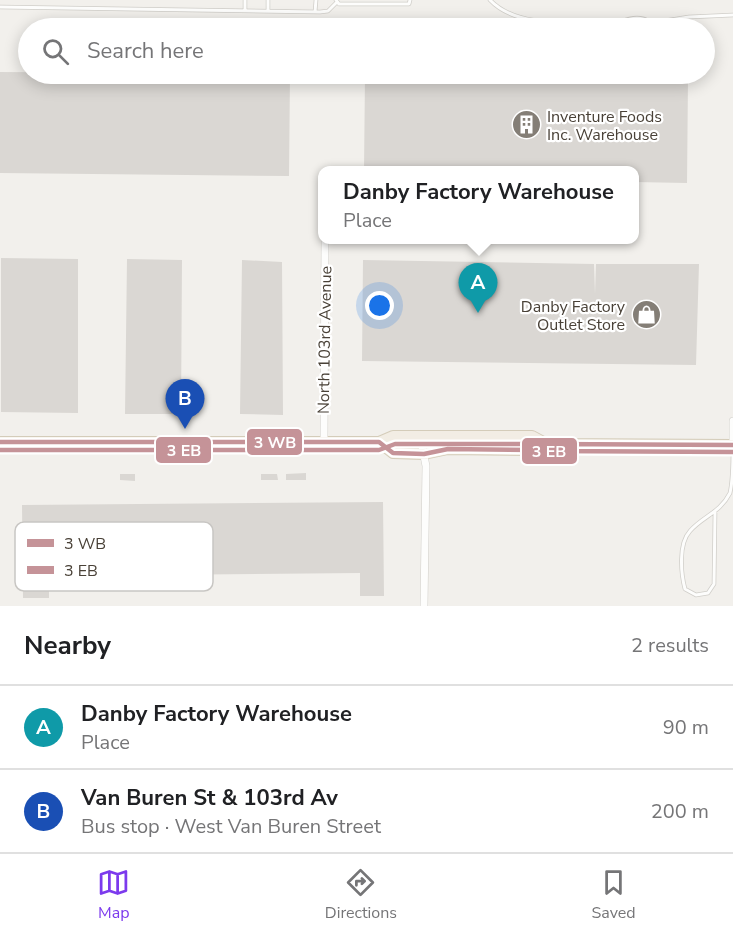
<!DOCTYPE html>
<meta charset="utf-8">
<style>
body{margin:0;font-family:"Nunito Sans",sans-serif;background:#f2f2f2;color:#202124}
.you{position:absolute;left:380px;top:306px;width:21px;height:21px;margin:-15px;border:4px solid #fff;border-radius:50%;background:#1a73e8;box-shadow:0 0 0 9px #1a73e833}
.badge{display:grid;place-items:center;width:39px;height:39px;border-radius:50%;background:#7c3aed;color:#fff;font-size:20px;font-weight:700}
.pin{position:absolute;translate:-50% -50px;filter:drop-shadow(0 2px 3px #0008)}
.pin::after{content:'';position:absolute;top:32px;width:21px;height:18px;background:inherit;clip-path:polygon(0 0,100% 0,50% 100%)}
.popup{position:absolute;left:318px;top:166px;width:321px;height:78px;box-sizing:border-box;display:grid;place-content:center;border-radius:12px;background:#fff;filter:drop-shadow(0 2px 4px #0005);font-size:20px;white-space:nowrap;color:#757577}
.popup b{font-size:22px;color:#202124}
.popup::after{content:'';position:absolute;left:50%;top:100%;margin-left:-12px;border:12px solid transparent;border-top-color:#fff}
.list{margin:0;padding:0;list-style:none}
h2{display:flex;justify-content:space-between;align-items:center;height:78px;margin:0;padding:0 24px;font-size:26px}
h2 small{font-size:20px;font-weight:400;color:#757577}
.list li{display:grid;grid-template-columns:39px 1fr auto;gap:18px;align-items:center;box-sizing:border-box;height:84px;padding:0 24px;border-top:2px solid #e0e0e0}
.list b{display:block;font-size:22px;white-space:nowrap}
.list p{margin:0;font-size:20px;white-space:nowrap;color:#757577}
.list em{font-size:20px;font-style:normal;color:#757577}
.icon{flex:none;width:33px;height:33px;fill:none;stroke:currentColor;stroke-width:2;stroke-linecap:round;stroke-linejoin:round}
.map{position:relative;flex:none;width:733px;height:606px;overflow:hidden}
.search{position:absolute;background:#fff;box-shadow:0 3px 15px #0003;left:18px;right:18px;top:18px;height:66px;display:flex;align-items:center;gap:15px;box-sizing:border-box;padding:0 21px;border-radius:33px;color:#757577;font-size:22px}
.sheet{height:246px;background:#fff}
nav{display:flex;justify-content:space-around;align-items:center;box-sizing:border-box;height:84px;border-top:2px solid #e0e0e0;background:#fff;font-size:16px;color:#757577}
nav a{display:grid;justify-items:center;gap:3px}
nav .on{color:#7c3aed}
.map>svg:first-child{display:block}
</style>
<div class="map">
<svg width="733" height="606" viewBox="0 0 733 606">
<rect width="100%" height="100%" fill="#f2f0ec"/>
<path fill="#dad7d3" d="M0,72L290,74L289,176L0,173Z
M365,76L688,79L687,183L634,182V170H364Z
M1,258L78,259V413L1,412Z
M127,259L182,260L181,414H125Z
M242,260L282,262L283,415L240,414Z
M363,260L594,264L595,294L596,264H699L696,365L362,361Z
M306,473V480H286V474Z
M120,474H135V481L120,480Z
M261,474H277L278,480H261Z
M383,502L384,596H360V573L49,576V598H23L22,505Z"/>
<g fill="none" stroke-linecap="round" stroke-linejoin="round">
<defs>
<path id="service" d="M245,0V11
M336,0L339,4H409L410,0
M490,0C519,31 581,21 621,22
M0,7L320,12L328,11L336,3
M268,11V0
M315,12L316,0
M650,22C641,16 630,18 621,22L645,24L689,17L733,15
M715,513L714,584L708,593L696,595L685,589C681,574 678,544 690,531C703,516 720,513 730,493C733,480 733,460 733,447"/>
<path id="minor" d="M420,436L426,466L424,606
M324,441L325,240
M733,445V421"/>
<path id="primary" d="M0,442H379L393,436H532L547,444
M379,442L393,453L424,454L448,449L533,450L547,444L733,445"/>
</defs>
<use href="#service" stroke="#d0cec9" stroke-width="4.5"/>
<use href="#minor" stroke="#d0cec9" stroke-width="8"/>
<use href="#primary" stroke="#d4ccb9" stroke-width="12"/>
<use href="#service" stroke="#fdfdfc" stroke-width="3"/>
<use href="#minor" stroke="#fdfdfc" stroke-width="7"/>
<use href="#primary" stroke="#f2ede4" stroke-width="10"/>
<defs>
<path id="bus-1" d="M0,442H379L393,453L424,454L448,449L533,450L547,444L733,445"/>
<path id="bus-2" d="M0,450H379L395,444H530L547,451L733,452"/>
</defs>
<use href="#bus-1" stroke="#fff" stroke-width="9"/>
<use href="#bus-2" stroke="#fff" stroke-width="9"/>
<use href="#bus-1" stroke="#c59398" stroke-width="4.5"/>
<use href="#bus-2" stroke="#c59398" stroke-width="4.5"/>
</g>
<defs>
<symbol id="building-disc" viewBox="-11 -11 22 22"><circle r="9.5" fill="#847e76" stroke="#fff"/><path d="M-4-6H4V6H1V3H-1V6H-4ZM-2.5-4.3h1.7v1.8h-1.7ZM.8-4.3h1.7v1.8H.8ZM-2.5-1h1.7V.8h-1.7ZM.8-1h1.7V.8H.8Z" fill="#fff"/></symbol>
<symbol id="shop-disc" viewBox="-11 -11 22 22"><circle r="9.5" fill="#847e76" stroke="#fff"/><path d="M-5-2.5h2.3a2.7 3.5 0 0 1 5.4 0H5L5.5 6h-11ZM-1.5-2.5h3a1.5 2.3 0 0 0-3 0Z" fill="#fff"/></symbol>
</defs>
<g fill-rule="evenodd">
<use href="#building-disc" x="510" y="108" width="33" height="33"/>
<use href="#shop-disc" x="630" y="298" width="33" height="33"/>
</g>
<g text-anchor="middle" stroke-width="4.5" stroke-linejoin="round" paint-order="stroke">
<g font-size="16" fill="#494137" stroke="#fff" text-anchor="start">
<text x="547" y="122">Inventure Foods<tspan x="547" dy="18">Inc. Warehouse</tspan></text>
<text x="625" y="312" text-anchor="end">Danby Factory<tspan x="625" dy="18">Outlet Store</tspan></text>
</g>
<g font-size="16" fill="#494137" stroke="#fff">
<text transform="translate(324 340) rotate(-89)" y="6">North 103rd Avenue</text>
</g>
</g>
<rect x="15" y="522" width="198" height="69" rx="9" fill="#fff" stroke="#c8c6c3" stroke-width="1.5"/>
<rect x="27" y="539" width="27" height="8" fill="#c59398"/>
<rect x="27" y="566" width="27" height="8" fill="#c59398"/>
<g font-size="16" fill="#494137">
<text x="64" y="549">3 WB</text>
<text x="64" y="576">3 EB</text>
</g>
<g stroke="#fff" stroke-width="2">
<rect x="246" y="428" width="57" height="28" rx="6" fill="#c59398"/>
<rect x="155" y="436" width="57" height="28" rx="6" fill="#c59398"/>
<rect x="521" y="437" width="57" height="28" rx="6" fill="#c59398"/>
</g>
<g font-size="16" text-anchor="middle" font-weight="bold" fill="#fff">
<text x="275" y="448">3 WB</text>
<text x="184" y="456">3 EB</text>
<text x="549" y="457">3 EB</text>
</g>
</svg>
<div class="you"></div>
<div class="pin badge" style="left:478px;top:313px;background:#0f9aa8">A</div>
<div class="popup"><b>Danby Factory Warehouse</b>Place</div>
<div class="pin badge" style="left:185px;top:429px;background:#1a4fb4">B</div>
<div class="search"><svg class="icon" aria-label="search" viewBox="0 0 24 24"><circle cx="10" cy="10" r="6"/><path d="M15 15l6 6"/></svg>Search here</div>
</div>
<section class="sheet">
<h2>Nearby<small>2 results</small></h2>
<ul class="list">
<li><span class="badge" style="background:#0f9aa8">A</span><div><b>Danby Factory Warehouse</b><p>Place</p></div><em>90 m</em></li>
<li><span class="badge" style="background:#1a4fb4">B</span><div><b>Van Buren St &amp; 103rd Av</b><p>Bus stop · West Van Buren Street</p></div><em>200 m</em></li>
</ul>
</section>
<nav>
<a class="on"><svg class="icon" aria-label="map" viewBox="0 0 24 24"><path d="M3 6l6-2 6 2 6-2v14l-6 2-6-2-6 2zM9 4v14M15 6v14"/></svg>Map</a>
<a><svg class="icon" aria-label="directions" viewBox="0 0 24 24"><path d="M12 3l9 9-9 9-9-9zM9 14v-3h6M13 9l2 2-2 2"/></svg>Directions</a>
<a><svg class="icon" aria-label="saved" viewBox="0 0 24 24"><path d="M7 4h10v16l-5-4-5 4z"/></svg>Saved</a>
</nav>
